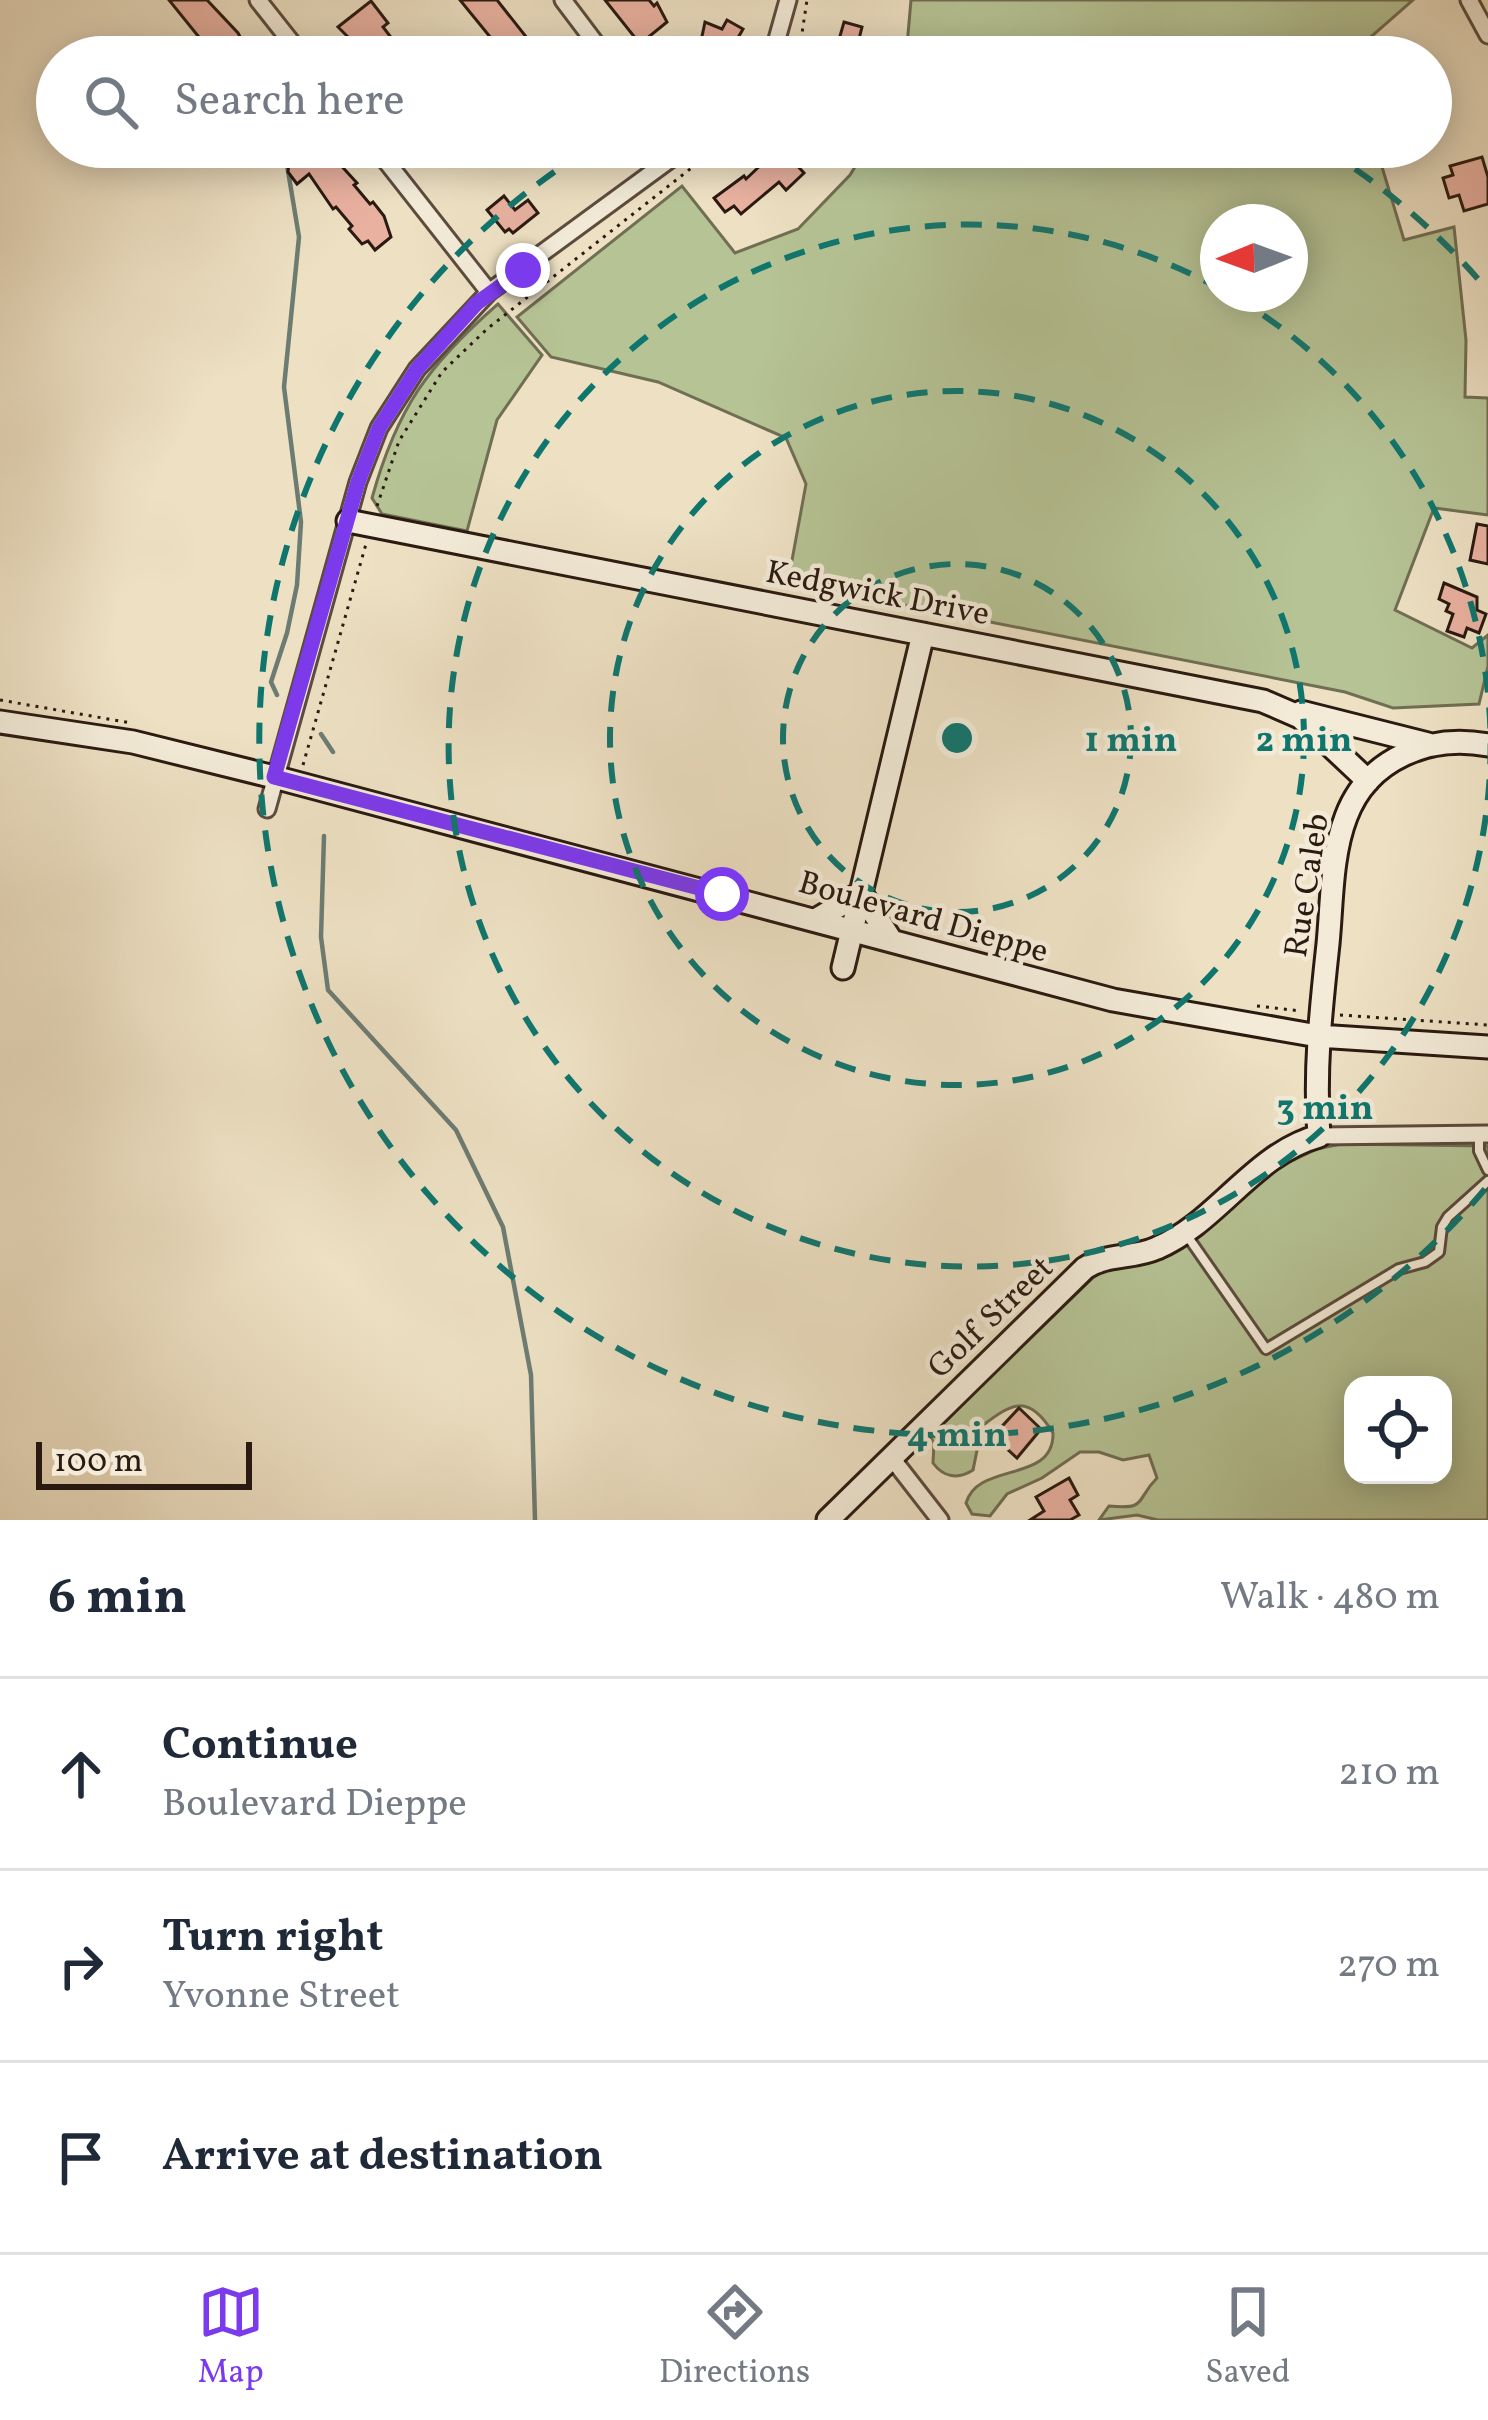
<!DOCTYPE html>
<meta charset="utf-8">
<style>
body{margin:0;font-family:Vollkorn,serif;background:#f2f2f3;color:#1f2937}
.controls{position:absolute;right:36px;bottom:36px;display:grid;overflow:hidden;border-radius:24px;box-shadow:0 6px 30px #0003}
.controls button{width:108px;height:108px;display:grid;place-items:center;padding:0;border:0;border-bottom:3px solid #e0e1e3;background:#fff;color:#1f2937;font:60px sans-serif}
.compass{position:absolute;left:1200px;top:204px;width:108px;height:108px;border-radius:50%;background:#fff;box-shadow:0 6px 30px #0003;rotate:269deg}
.scale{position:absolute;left:36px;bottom:30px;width:216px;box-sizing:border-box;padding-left:12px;border:6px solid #2b1a11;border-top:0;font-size:33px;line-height:42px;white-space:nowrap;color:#2b1a11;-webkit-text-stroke:9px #f3ebd8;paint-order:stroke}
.stop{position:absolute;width:36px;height:36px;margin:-27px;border:9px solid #7c3aed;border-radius:50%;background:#fff}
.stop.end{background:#7c3aed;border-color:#fff;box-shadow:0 3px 12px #0008}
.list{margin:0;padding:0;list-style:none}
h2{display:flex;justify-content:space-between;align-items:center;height:156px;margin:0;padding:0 48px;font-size:51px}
h2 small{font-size:39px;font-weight:400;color:#747a83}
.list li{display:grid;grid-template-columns:78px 1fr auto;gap:36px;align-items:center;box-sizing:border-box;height:192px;padding:0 48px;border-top:3px solid #e0e1e3}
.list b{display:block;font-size:45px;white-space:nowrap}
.list p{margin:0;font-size:39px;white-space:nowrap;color:#747a83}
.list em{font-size:39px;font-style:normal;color:#747a83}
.icon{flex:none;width:66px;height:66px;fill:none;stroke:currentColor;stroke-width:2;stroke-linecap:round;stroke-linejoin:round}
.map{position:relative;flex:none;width:1488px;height:1520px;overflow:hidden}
.search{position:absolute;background:#fff;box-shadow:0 6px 30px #0003;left:36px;right:36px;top:36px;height:132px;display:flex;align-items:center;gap:30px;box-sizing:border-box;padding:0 42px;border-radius:66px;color:#747a83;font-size:45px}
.sheet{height:732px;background:#fff}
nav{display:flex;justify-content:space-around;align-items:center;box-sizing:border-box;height:168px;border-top:3px solid #e0e1e3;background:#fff;font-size:33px;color:#747a83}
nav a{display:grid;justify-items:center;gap:6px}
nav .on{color:#7c3aed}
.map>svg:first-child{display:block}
</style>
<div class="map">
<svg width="1488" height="1520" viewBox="0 0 1488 1520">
<rect width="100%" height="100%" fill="#ede0c3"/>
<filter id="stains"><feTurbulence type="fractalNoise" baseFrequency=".00167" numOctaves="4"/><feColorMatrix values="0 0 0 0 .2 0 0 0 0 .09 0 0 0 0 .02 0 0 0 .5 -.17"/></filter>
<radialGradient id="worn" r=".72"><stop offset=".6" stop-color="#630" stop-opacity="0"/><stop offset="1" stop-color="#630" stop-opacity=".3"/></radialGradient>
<path fill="#b6c395" stroke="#706e53" stroke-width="3" fill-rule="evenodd" d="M911,0H1413L1348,57H906Z
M867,147H1376L1404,240L1454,227L1466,340L1465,397L1488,398V515L1434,508L1395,610L1472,648L1488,635V666L1479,704L1393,708L1345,692L788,582L806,484L786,438L658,382L551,357L517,317L682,186L735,253L798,229L850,175ZM1218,222H1290V294H1218Z
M498,304L542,355L497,420L467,531L382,514L372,498C397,408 428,365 498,304Z
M1341,1144L1488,1146V1520H1158L1137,1515L1099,1520L1109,1506C1148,1510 1135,1500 1157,1478L1149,1455L1123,1460L1099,1452H1080L1042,1478L1007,1494L990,1516L972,1514L966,1503C978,1461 1054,1484 1053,1433C1029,1394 1013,1402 982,1426L973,1470C958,1480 943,1477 933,1463L934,1443L929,1435L1100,1271L1162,1259L1279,1167L1317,1149ZM1353,1385H1443V1475H1353Z"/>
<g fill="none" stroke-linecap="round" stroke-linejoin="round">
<path stroke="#6d7c73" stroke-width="4.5" d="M277,695L271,682L287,633L297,585L301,522L284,387L299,237L285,153
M321,734L333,752
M324,836L321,937L328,990L456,1130L503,1227L531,1375L535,1520"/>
</g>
<path fill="#e8b1a0" stroke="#2b1a11" stroke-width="3" d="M169,0H207L238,33L247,50L239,57H215Z
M460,0H497L542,57H483L492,49L486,42L491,38Z
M605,0H649L654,6L657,3L667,22L640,44Z
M371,1L388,23L383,27L390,36L366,55L338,27Z
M727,20L743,29L727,57H699L704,48L700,46L705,22L722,29Z
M844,22L862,27L858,43L898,52L897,57H834Z
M292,147H324L357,183L354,185L370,204L373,202L384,216L391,237L375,250L368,241L362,244L349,229L352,226L336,207L333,209L309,174L297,184L288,172L289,162L282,154Z
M780,147H808L793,161L804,173L786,190L779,182L741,214L734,206L725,212L714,198L744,176L746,179Z
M1482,157L1488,177V204L1464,211L1459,195L1449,198L1443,178L1453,175L1450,166Z
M504,196L515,210L528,200L538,213L513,233L509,229L505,232L487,210Z
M1477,524L1488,526V564L1470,560Z
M1444,583L1477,597V610L1486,614L1479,633L1467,628L1464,637L1447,631L1453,614L1446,611L1449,604L1439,599Z
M1019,1408L1041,1429L1017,1458L993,1436Z
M1069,1478L1078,1495L1070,1500L1079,1515L1070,1520H1030L1044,1511L1036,1497Z"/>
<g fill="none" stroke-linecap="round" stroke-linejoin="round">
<defs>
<path id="lane" d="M1479,1135V1151L1488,1170
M1188,1237L1266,1349L1399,1269L1425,1262L1439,1252L1442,1227L1448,1217L1488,1181"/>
<path id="street" d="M258,0L303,57
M563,0L606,57
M1469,0L1488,35
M772,57L788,0
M375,147L489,292
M267,809L358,482L379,428L417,369L489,292L687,147
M1319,1136L1488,1134
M891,1457L940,1520"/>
<path id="secondary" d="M348,521L1263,701L1300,717L1368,781
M1301,712L1428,744
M0,722L133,742L274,777L1113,1000L1318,1036L1488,1047
M817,919L861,893L891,940
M843,968L923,634
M828,1520L1085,1268C1108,1253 1133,1259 1157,1248C1218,1222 1253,1154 1319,1136C1314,1071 1321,1009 1328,944C1332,903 1331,856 1346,817C1368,758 1430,734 1488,745"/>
</defs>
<use href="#lane" stroke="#5c4c3e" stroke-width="14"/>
<use href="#street" stroke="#5c4c3e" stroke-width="21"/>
<use href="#secondary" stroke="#2b1a11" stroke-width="27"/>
<path stroke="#2b1a11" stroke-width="3" stroke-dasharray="3 6" stroke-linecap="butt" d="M794,57L801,40L807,0
M377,506L399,441L442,372L487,329L718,147
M0,700L131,723
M303,765L366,544
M1257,1006L1301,1011
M1340,1015L1488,1025"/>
<use href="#lane" stroke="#f3ebd8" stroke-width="8"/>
<use href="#street" stroke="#f3ebd8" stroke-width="15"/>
<use href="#secondary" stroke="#f3ebd8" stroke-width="21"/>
</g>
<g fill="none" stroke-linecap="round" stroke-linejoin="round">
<path stroke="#7c3aed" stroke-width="15" d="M523,270L477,303L417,369L379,428L358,482L274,777L722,894"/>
</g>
<g fill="none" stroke="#0f766e" stroke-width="6" stroke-dasharray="21 15">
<circle cx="957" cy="738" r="174"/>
<circle cx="957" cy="738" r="347"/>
<path d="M1233 296A521 521 0 1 1 1217 287"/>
<path d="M1485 1189A695 695 0 1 1 589 149M818 57A695 695 0 0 1 1096 57M1325 149A695 695 0 0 1 1485 287"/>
</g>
<g text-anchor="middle" stroke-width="9" stroke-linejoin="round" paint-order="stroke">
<g font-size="33" fill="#2b1a11" stroke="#f3ebd8">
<text transform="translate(878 591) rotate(11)" y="12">Kedgwick Drive</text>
<text transform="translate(1305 885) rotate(-81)" y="12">Rue Caleb</text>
<text transform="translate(924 915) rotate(16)" y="12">Boulevard Dieppe</text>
<text transform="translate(989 1316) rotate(-44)" y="12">Golf Street</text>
</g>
</g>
<circle cx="957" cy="738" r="18" fill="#0f766e" stroke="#f3ebd8" stroke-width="6"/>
<g font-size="36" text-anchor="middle" font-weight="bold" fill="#0f766e" stroke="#f3ebd8" stroke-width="9" stroke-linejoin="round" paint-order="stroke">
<text x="1131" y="751">1 min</text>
<text x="1304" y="751">2 min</text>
<text x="1325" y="1119">3 min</text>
<text x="957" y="1446">4 min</text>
</g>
<rect width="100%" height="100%" filter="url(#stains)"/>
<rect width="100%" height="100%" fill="url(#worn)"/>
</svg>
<div class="controls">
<button><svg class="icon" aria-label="locate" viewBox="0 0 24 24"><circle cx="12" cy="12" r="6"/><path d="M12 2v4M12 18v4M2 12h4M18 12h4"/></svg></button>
</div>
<svg class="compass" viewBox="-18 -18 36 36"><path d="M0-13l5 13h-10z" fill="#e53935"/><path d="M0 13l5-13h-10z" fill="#747a83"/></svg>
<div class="scale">100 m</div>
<div class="stop" style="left:722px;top:894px"></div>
<div class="stop end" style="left:523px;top:270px"></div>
<div class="search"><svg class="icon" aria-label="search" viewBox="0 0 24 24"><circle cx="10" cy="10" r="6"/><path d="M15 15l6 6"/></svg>Search here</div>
</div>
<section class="sheet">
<h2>6 min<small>Walk · 480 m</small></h2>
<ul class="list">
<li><svg class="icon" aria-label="ahead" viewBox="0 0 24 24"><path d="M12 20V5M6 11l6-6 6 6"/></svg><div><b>Continue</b><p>Boulevard Dieppe</p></div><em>210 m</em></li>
<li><svg class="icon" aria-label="right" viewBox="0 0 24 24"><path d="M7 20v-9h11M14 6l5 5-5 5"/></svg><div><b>Turn right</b><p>Yvonne Street</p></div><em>270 m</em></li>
<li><svg class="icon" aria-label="arrive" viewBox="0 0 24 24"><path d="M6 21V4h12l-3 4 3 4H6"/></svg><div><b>Arrive at destination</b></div></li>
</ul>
</section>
<nav>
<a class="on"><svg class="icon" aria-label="map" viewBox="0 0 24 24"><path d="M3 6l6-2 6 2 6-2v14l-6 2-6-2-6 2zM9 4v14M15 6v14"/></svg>Map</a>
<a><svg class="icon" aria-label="directions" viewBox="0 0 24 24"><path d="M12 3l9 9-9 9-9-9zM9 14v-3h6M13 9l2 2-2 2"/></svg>Directions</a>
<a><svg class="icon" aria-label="saved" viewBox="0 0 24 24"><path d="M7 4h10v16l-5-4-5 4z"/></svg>Saved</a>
</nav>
